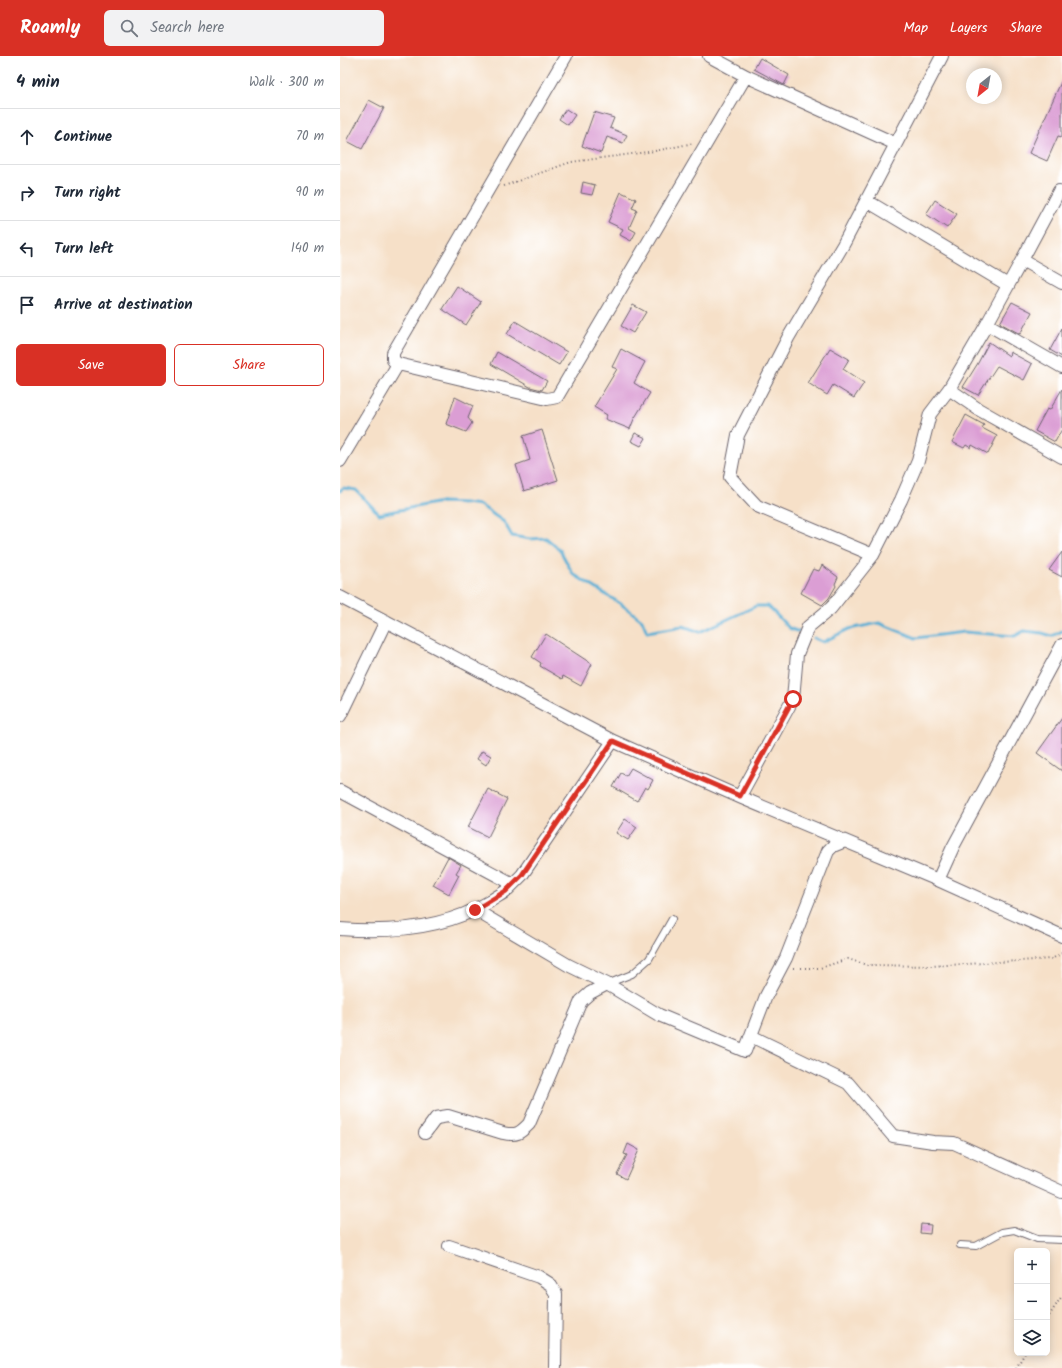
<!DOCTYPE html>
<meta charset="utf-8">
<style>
body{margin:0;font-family:Kalam,sans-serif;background:#f2f2f3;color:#1f2937}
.controls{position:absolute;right:12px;bottom:12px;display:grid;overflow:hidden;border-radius:6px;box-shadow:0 2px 10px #0003}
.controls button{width:36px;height:36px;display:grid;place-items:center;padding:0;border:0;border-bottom:1px solid #e0e1e3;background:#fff;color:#1f2937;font:20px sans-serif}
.compass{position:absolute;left:626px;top:12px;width:36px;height:36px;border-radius:50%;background:#fff;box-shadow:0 2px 10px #0003;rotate:211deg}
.stop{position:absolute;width:12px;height:12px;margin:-9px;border:3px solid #d93025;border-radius:50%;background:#fff}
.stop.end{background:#d93025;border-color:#fff;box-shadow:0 1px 4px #0008}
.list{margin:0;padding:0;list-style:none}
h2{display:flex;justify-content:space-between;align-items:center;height:52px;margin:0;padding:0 16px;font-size:17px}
h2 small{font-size:13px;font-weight:400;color:#747a83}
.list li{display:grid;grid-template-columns:26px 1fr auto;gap:12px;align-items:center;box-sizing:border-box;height:56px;padding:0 16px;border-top:1px solid #e0e1e3}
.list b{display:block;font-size:15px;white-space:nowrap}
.list em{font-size:13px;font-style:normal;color:#747a83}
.actions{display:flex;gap:8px;padding:12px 16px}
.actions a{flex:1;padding:9px 0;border:1px solid #d93025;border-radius:6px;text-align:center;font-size:14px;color:#d93025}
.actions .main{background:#d93025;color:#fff}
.icon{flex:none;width:22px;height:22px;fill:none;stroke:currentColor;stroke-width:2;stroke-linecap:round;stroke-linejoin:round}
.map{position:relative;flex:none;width:722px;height:1312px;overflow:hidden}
header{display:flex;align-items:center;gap:24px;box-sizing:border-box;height:56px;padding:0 20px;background:#d93025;color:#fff}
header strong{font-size:19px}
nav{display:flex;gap:22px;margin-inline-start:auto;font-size:14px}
.search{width:280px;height:36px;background:#f2f2f3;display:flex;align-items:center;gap:10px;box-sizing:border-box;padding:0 14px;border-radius:6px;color:#747a83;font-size:15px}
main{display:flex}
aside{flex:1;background:#fff}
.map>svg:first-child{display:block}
</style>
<header>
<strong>Roamly</strong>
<div class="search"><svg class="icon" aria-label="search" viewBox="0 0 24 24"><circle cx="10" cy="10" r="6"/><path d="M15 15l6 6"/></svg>Search here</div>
<nav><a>Map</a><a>Layers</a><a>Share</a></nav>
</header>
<main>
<aside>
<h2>4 min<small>Walk · 300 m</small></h2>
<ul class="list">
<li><svg class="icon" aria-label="ahead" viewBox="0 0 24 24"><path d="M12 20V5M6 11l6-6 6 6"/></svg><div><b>Continue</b></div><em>70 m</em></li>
<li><svg class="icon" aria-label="right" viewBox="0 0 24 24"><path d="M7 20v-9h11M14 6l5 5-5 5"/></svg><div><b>Turn right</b></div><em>90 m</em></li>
<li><svg class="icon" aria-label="left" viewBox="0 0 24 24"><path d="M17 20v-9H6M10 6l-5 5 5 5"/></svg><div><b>Turn left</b></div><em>140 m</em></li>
<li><svg class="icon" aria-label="arrive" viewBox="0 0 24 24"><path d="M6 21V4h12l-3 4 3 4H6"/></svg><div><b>Arrive at destination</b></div></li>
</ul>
<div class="actions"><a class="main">Save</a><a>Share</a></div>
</aside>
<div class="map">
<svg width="722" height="1312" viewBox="0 0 722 1312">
<rect width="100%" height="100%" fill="#fff"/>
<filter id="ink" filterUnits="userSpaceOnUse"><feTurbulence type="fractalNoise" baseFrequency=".025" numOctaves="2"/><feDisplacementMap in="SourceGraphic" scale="8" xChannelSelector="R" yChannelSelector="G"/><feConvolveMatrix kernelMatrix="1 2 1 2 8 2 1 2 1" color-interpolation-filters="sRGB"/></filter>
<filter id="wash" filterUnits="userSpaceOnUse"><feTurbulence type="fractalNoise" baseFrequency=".012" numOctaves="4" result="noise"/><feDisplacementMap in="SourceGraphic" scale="16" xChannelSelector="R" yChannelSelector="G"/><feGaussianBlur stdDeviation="0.9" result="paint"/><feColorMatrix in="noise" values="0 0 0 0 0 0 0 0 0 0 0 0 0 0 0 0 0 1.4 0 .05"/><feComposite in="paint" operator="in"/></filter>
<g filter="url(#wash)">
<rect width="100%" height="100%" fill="#f6e0c8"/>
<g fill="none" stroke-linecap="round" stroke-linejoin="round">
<path stroke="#58aed4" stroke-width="3" d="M0,435L3,432L16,434L39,458L101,446L124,447L140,449L164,466L172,480L190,483L206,482L220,494L233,518L281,548L302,564L307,576L343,570L360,576L416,550H428L449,572L459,576
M474,582L483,586L509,573L539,567L576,582L624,576L675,580L684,575L702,577L712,580L722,575"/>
</g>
<g id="blocks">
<path fill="#db9ed4" d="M420,2L449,19L444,29L414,13Z
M722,24V81L718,80L707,105L689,97Z
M29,44L44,52L22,93L7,85Z
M226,53L235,59L228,69L219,63Z
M254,56L274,62L270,72L287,79L283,87L267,81L261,97L242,90Z
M243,126L255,129L252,139L241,137Z
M281,136L296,143L292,152L297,154L289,172L296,176L291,185L280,179L283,173L268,166Z
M595,144L617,158L607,172L586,158Z
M117,230L141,246L126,269L102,253Z
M672,246L692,256L680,278L660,267Z
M293,249L306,256L293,277L281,270Z
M175,265L227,296L219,309L167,278Z
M722,272V301L710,294Z
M649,286L669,300L670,296L692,308L684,324L657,310L638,339L623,331L638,307Z
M490,292L509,303L503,313L524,327L514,342L493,329L487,339L468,327Z
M281,293L305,306L294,327L310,337L294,363L290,373L265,363L267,359L254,351L277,313L272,311Z
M157,296L207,325L202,334L190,331L151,308Z
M722,333V373L715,386L695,375L707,353L710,354Z
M115,341L133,350L128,362L132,367L126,376L106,368Z
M626,359L644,369L642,372L657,380L648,398L632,389L631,392L626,389L624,392L612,386Z
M202,374L218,424L184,435L176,409L190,404L183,380Z
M295,377L306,382L301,390L291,385Z
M722,496V521L709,514Z
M482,509L498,521L495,528L496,530L489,542L482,549L461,537L473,513L479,515Z
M206,578L252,608L241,630L223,620L222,623L200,610L201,607L192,601Z
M722,662V715L697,697Z
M142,695L151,700L146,709L137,703Z
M291,712L313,724L308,733L305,731L297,745L273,731L281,717L286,720Z
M148,733L167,743L148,781L128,771Z
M285,763L297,771L288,784L276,777Z
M108,801L121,809L116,817L119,819L109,838L93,829Z
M288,1088L299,1094L286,1123L277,1118L287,1099L284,1098Z
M581,1168L591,1169L590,1178L580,1177Z"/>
</g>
</g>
<g filter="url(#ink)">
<use href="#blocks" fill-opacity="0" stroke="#6c646c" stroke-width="1"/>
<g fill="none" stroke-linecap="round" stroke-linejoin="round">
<defs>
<path id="service" d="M267,928L292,918L309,903L332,863
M620,1189L636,1190L662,1176L674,1174L697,1183L722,1184"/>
<path id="minor" d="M226,0L53,297V304L58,308L207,343L217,341L406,20L369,0
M406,20L556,88
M719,135L682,204L722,227
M527,145L668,229
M682,204L647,268L722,311
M609,333L638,353L722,401
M0,405L58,308
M533,499L417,450L390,421L398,379L448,282L503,189L602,0
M0,541L273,685L402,742L598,824L722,880
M0,660L46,565
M0,735L173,828
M400,740L453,643L457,598L468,571L491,552L533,499L561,444L578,405L590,358L609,333L647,268
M598,824L613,791L722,589
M0,873C51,877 104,873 149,846C154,842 161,839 167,834C172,829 177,824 182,819L273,685
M267,928L319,959L405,995L426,940L446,902L488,795L493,790L505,785
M411,980L508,1027L553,1080L593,1086L614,1087L722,1136
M85,1077L96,1062L108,1060L163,1077C177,1080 180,1077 189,1068L241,945L250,937L267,928L228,909L135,854
M109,1190L199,1221L210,1228L216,1238L215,1312"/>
</defs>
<use href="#service" stroke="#6c646c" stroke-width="8"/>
<use href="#minor" stroke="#6c646c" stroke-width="14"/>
<path stroke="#6c646c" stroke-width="2" stroke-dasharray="1 3" stroke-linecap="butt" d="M164,130L231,106L315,95L354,87
M453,912H480L508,903L527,909L591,910L712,903L722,897
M707,1263L722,1240
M676,1312L685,1297"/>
<use href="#service" stroke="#fff" stroke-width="6"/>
<use href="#minor" stroke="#fff" stroke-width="12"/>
</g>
</g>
<g fill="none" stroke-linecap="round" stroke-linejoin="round" filter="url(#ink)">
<path stroke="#d93025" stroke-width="5" d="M135,854L166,835L182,819L273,685L400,740L453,643"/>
</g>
</svg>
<div class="controls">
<button>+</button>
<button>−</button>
<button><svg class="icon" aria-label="layers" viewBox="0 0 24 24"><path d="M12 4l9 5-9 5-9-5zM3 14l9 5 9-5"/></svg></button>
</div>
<svg class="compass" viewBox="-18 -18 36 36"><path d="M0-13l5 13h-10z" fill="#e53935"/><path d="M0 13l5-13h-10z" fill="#747a83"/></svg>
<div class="stop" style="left:453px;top:643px"></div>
<div class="stop end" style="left:135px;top:854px"></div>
</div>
</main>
